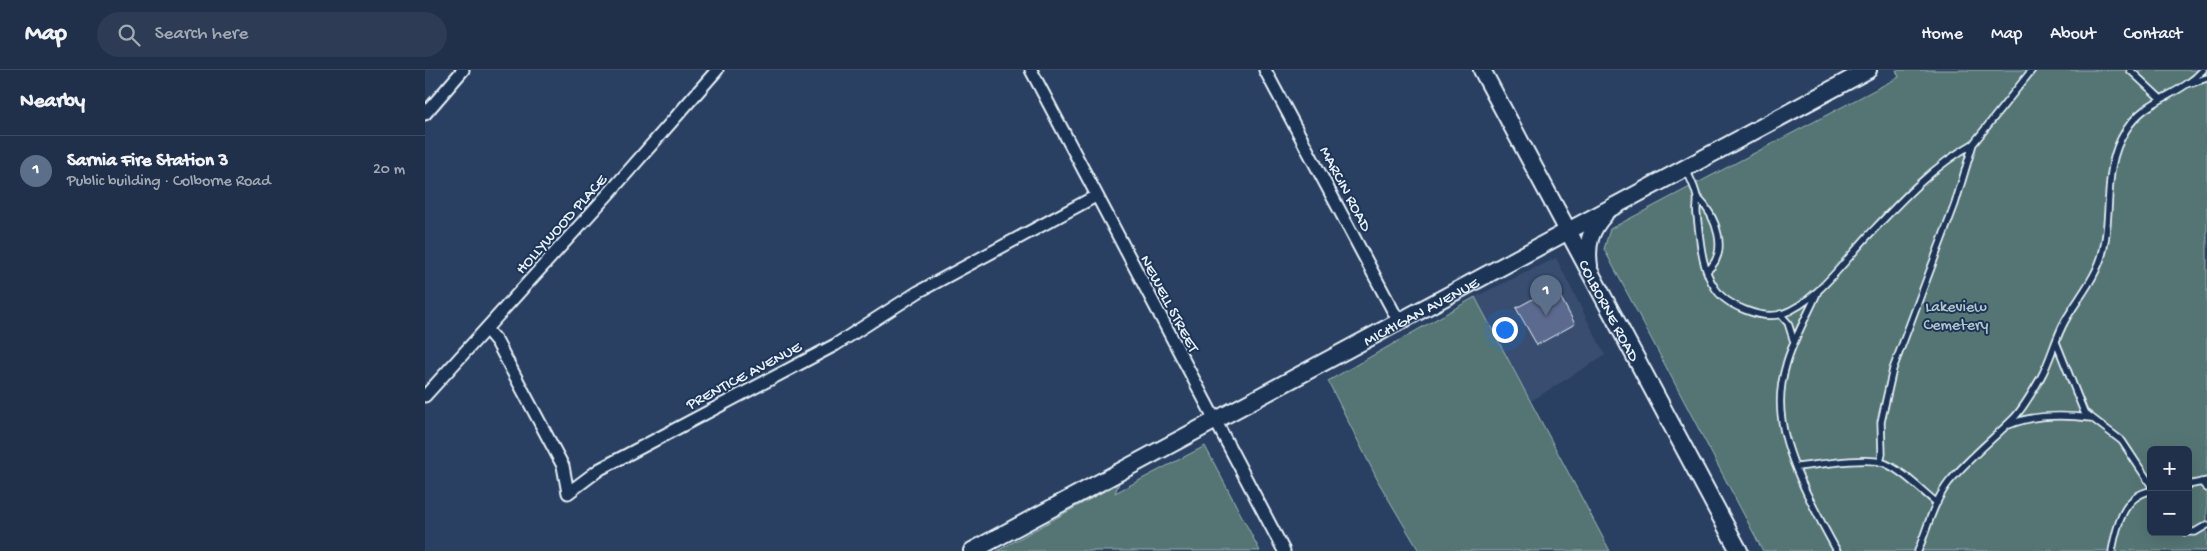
<!DOCTYPE html>
<meta charset="utf-8">
<style>
body{margin:0;font-family:"Gochi Hand",sans-serif;background:#2d3c54;color:#f1f3f6}
.controls{position:absolute;right:15px;bottom:15px;display:grid;overflow:hidden;border-radius:8px;box-shadow:0 5px 20px #0002}
.controls button{width:45px;height:45px;display:grid;place-items:center;padding:0;border:0;border-bottom:1px solid #3d4b62;background:#20304a;color:#f1f3f6;font:25px sans-serif}
.you{position:absolute;left:1079px;top:259px;width:18px;height:18px;margin:-12px;border:4px solid #fff;border-radius:50%;background:#1a73e8;box-shadow:0 0 0 8px #1a73e833}
.badge{display:grid;place-items:center;width:32px;height:32px;border-radius:50%;background:#bca0f2;color:#fff;font-size:16px;font-weight:700}
.pin{position:absolute;translate:-50% -41px;filter:drop-shadow(0 1px 2px #0008)}
.pin::after{content:'';position:absolute;top:26px;width:18px;height:15px;background:inherit;clip-path:polygon(0 0,100% 0,50% 100%)}
.list{margin:0;padding:0;list-style:none}
h2{display:flex;justify-content:space-between;align-items:center;height:65px;margin:0;padding:0 20px;font-size:21px}
h2 small{font-size:16px;font-weight:400;color:#a2a9b5}
.list li{display:grid;grid-template-columns:32px 1fr auto;gap:15px;align-items:center;box-sizing:border-box;height:70px;padding:0 20px;border-top:1px solid #3d4b62}
.list b{display:block;font-size:19px;white-space:nowrap}
.list p{margin:0;font-size:16px;white-space:nowrap;color:#a2a9b5}
.list em{font-size:16px;font-style:normal;color:#a2a9b5}
.icon{flex:none;width:28px;height:28px;fill:none;stroke:currentColor;stroke-width:2;stroke-linecap:round;stroke-linejoin:round}
.map{position:relative;flex:none;width:1782px;height:481px;overflow:hidden}
header{display:flex;align-items:center;gap:30px;box-sizing:border-box;height:70px;padding:0 25px;background:#20304a;border-bottom:1px solid #3d4b62}
header strong{font-size:24px}
nav{display:flex;gap:28px;margin-inline-start:auto;font-size:18px}
.search{width:350px;height:45px;background:#2d3c54;display:flex;align-items:center;gap:12px;box-sizing:border-box;padding:0 18px;border-radius:28px;color:#a2a9b5;font-size:19px}
main{display:flex}
aside{flex:1;background:#20304a}
.map>svg:first-child{display:block}
</style>
<header>
<strong>Map</strong>
<div class="search"><svg class="icon" aria-label="search" viewBox="0 0 24 24"><circle cx="10" cy="10" r="6"/><path d="M15 15l6 6"/></svg>Search here</div>
<nav><a>Home</a><a>Map</a><a>About</a><a>Contact</a></nav>
</header>
<main>
<aside>
<h2>Nearby<small></small></h2>
<ul class="list">
<li><span class="badge" style="background:#5c6f8a">1</span><div><b>Sarnia Fire Station 3</b><p>Public building · Colborne Road</p></div><em>20 m</em></li>
</ul>
</aside>
<div class="map">
<svg width="1782" height="481" viewBox="0 0 1782 481">
<rect width="100%" height="100%" fill="#2a4062"/>
<filter id="ink" filterUnits="userSpaceOnUse"><feTurbulence type="fractalNoise" baseFrequency=".02" numOctaves="2"/><feDisplacementMap in="SourceGraphic" scale="10" xChannelSelector="R" yChannelSelector="G"/><feConvolveMatrix kernelMatrix="1 2 1 2 8 2 1 2 1" color-interpolation-filters="sRGB"/></filter>
<g filter="url(#ink)">
<path fill="#394d70" d="M1131,188L1180,285L1106,331L1050,227Z"/>
<path fill="#547574" stroke="#9eb3b6" fill-rule="evenodd" d="M1471,0H1782V481H1338L1179,179L1185,159L1474,7ZM1726,380H1763V462H1726Z
M1050,227L1185,481H994L954,413L903,311Z
M780,376L835,481H572L694,413L690,423Z"/>
<path fill="#5c6b8f" stroke="#e8f1f8" d="M1130,217L1150,254L1112,275L1091,238Z"/>
<g fill="none" stroke-linecap="round" stroke-linejoin="round">
<defs>
<path id="lane" d="M1705,0L1736,29
M1767,13L1782,8
M1261,99C1265,108 1270,117 1272,127C1273,133 1271,139 1272,145C1275,169 1276,198 1290,218C1301,236 1337,250 1357,244C1390,233 1418,193 1441,168C1473,134 1506,97 1548,74
M1273,128C1291,146 1305,182 1282,201
M1393,221C1383,245 1368,269 1361,295C1356,312 1354,333 1357,351C1363,392 1392,445 1412,481
M1355,244L1363,253L1369,272
M1631,272L1659,342L1697,371L1726,415
M1584,355C1608,344 1639,345 1666,348
M1455,392L1457,384L1456,352L1468,299L1530,134L1548,74L1607,0
M1372,397C1392,395 1438,387 1456,392C1475,398 1497,421 1512,433
M1776,412L1782,418
M1763,415L1782,411
M1760,462H1770L1782,455
M1493,481C1502,459 1509,431 1524,412C1544,388 1567,370 1589,348C1600,336 1608,321 1616,307C1626,289 1630,269 1640,251C1653,228 1672,207 1678,181C1688,140 1677,97 1701,60C1721,28 1754,27 1778,0
M1687,481C1691,459 1698,425 1726,421"/>
<path id="street" d="M606,0L859,481
M840,0L974,252
M0,44L38,0
M61,259L72,272L138,396L143,423L175,399L410,275L493,222L671,126
M0,326L186,121L292,0"/>
<g id="secondary">
<path id="s1" d="M1057,0L1314,481"/>
<path d="M1164,196C1161,175 1165,160 1179,145"/>
<path id="s2" d="M547,481L1443,0"/>
</g>
</defs>
<use href="#lane" stroke="#e8f1f8" stroke-width="9"/>
<use href="#street" stroke="#e8f1f8" stroke-width="15"/>
<use href="#secondary" stroke="#e8f1f8" stroke-width="20"/>
<use href="#lane" stroke="#1d3557" stroke-width="5.5"/>
<use href="#street" stroke="#1d3557" stroke-width="11"/>
<use href="#secondary" stroke="#1d3557" stroke-width="16"/>
</g>
</g>
<g text-anchor="middle" stroke-width="4" stroke-linejoin="round" paint-order="stroke">
<g font-size="16" fill="#e8f1f8" stroke="#1d3557">
<text transform="translate(922 118) rotate(62)" y="6">MARCIN ROAD</text>
<text transform="translate(135 153) rotate(-48)" y="6">HOLLYWOOD PLACE</text>
<text transform="translate(746 233) rotate(62)" y="6">NEWELL STREET</text>
<text dy="6" stroke="none"><textPath href="#s1" startOffset="272">COLBORNE ROAD</textPath></text>
<text dy="6" stroke="none"><textPath href="#s2" startOffset="509">MICHIGAN AVENUE</textPath></text>
<text transform="translate(318 304) rotate(-28)" y="6">PRENTICE AVENUE</text>
</g>
<g font-size="16" fill="#b4c6ca" stroke="#1d3557">
<text x="1531" y="241">Lakeview<tspan x="1531" dy="18">Cemetery</tspan></text>
</g>
</g>
</svg>
<div class="controls">
<button>+</button>
<button>−</button>
</div>
<div class="you"></div>
<div class="pin badge" style="left:1121px;top:246px;background:#5c6f8a">1</div>
</div>
</main>
